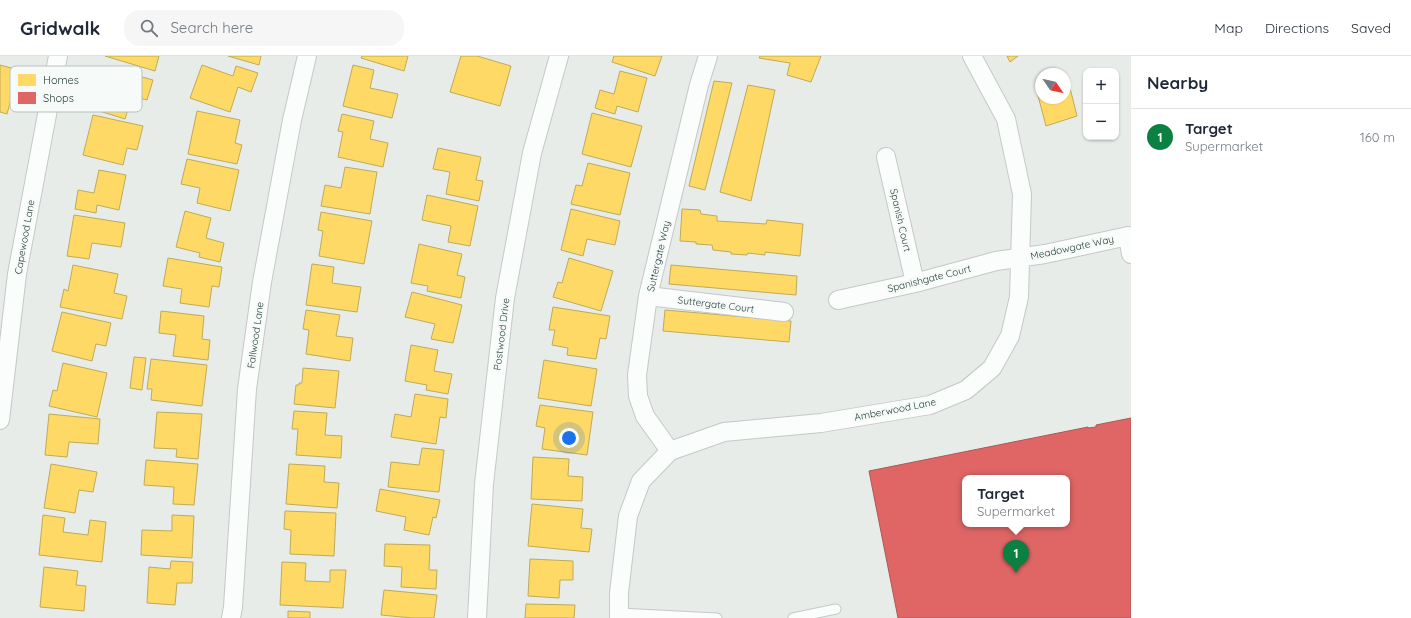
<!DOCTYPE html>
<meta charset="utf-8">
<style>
body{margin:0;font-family:Quicksand,sans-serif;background:#f6f6f7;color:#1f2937}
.controls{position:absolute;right:12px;top:12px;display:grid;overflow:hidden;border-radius:8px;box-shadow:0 1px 3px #0004}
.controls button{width:36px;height:36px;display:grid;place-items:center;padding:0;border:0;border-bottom:1px solid #e0e1e3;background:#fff;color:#1f2937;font:20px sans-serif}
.compass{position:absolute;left:1035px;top:12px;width:36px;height:36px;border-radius:50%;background:#fff;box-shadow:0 1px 3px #0004;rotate:124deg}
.you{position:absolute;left:569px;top:382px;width:14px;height:14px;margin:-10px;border:3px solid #fff;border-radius:50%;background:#1a73e8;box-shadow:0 0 0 6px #1a73e833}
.badge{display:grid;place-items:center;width:26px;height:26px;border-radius:50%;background:#0b8043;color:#fff;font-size:13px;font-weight:700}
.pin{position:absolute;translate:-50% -33px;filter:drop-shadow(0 1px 2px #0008)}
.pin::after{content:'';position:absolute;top:21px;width:14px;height:12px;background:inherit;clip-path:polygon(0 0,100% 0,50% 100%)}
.popup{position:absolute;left:962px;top:419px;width:108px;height:52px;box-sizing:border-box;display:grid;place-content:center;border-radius:8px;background:#fff;filter:drop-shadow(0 1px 3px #0005);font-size:13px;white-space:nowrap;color:#747a83}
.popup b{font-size:15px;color:#1f2937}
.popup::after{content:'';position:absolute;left:50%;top:100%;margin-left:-8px;border:8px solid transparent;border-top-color:#fff}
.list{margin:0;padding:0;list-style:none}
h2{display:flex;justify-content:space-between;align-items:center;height:52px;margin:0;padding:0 16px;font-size:17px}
h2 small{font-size:13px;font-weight:400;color:#747a83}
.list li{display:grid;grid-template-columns:26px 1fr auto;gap:12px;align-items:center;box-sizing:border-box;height:56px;padding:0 16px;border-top:1px solid #e0e1e3}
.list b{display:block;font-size:15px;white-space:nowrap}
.list p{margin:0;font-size:13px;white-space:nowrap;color:#747a83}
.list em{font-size:13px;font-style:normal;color:#747a83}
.icon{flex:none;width:22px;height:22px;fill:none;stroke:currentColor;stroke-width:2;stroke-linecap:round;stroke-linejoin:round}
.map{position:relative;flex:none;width:1131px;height:562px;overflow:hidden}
header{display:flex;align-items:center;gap:24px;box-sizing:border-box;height:56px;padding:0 20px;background:#fff;border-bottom:1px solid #e0e1e3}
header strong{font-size:19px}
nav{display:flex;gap:22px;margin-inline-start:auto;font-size:14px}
.search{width:280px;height:36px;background:#f6f6f7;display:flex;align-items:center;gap:10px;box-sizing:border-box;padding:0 14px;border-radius:16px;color:#747a83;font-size:15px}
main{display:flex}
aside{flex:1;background:#fff}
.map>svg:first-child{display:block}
</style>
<header>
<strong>Gridwalk</strong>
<div class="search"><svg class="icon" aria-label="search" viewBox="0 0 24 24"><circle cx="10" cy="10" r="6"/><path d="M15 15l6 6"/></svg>Search here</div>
<nav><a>Map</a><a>Directions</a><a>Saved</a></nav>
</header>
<main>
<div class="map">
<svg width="1131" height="562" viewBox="0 0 1131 562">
<rect width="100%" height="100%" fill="#e7ece9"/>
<path fill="#ffd966" stroke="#beab58" d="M105,0H159L155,15Z
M228,0H261L259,9Z
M362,0H408L404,15L361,2Z
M461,0H477L511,10L500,50L450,36Z
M614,0H662L655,20L612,6Z
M760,0H821L811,26L787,19L790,7L759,2Z
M1007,0H1018L1010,6Z
M0,9L19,14L7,58L0,56Z
M202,9L233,20L236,10L258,17L251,36L238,31L230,56L190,42Z
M353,9L374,14L370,32L398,38L392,62L343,50Z
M110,12L153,24L147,44L132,40L125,63L93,53L98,36L102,37Z
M620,15L647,22L638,56L617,50L615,58L595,52L600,34L614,38Z
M1068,24L1077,60L1046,70L1037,36L1041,34V42H1065V25Z
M714,25L732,27L705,134L689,130Z
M748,29L775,34L751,145L720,136Z
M197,55L240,64L235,87L242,89L237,108L188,98Z
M592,57L642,70L631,111L582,98Z
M342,58L374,65L370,83L388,87L383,111L338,101L343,76L338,75Z
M93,59L143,70L137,94L127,92L123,109L83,99Z
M438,92L481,101L476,124L483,125L479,145L446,138L450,116L433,113Z
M187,103L239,114L230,155L197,147L200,132L181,128Z
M588,107L630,117L620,159L571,148L576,129L582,130Z
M345,111L377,116L370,158L321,150L325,129L341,132Z
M99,114L126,119L119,154L97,149L96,157L75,153L78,134L94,137Z
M427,139L478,150L470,190L448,186L451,170L422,164Z
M571,153L620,165L615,189L587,183L583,200L561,194Z
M682,153L700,154L701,158L717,160V165L766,168L767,164L803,168L800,200L765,196V199L748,197L747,199L731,198V196L713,194L712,189L696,188V186L680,185Z
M185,155L211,162L206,182L224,187L220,206L199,201L200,197L176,191Z
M321,156L372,165L364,208L319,200L323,175L318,174Z
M74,159L125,167L121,191L92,187L89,203L67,200Z
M419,188L462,198L457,219L465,221L461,242L427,235L428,230L411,227Z
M168,202L222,211L219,231L212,230L209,251L180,247L182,233L163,230Z
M569,202L613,215L601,255L553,241L558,226L562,227Z
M312,208L334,211L332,227L361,231L357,256L306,249Z
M73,209L118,218L114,237L127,240L122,263L60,251L64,233L68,235Z
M671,209L797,220L796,239L669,228Z
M412,236L462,249L453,287L431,283L435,268L405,261Z
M553,251L610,260L606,283L600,282L596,303L567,299L568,292L552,289L555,274H549Z
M306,254L340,259L336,280L353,282L350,305L306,298L309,274L303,273Z
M665,254L791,265L789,286L663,275Z
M161,255L204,260L202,283L210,284L208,304L173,300L176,279L159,277Z
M62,256L111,267L106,290L96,288L92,305L52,295Z
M411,289L438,294L434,315L452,318L448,338L426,334L427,329L405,325Z
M134,301L146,302L142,334L130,332Z
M151,303L207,309L202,350L151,344L152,333H147Z
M544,304L597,313L591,350L538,342Z
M63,307L107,317L97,361L49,350L53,334L57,335Z
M303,312L339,315L335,352L294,348L296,329H299V327H302Z
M415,338L448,343L446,362L440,361L436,388L391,381L395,358L411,361Z
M540,349L593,356L587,399L542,393L545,372L536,370Z
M294,355L327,357L325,379L342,380L341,402L296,399L298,373H292Z
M157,356L202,358L198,403L176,401L177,393L154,392Z
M49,358L100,363L98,388L69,386L67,401L45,399Z
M422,392L444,394L439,436L388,431L391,406L419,409Z
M533,401L569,403L568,420L583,421L582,445L531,443Z
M146,404L198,408L194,449L173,448L174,431L144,429Z
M51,408L97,416L93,436L79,434L75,457L44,452Z
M289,408L325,410L324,426L339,427L337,452L286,448Z
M380,433L440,444L436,462L433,461L429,479L404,474L406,461L376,455Z
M532,448L583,453L581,472L592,473L589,496L528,490Z
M285,455L336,457L334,500L290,498L291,474L284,473Z
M43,459L65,462L63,476L88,479L90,464L106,466L102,506L39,499Z
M172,459L194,460L192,502L141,499L142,474L172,475Z
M385,488L430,489L429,514H437L436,533L401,531L402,511L384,510Z
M530,503L573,505V524H560L559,542L528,540Z
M171,505L193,506L192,527H177L175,549L147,547L149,511L170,513Z
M282,506L306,507L305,525L330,526V514H346L343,552L280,549Z
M44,511L78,515L76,529L86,530L84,555L40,551Z
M384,534L437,539L434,562H412L381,559Z
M526,548L575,549L574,562H525Z
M288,555L310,556V562H288Z"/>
<path fill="#e06666" stroke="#a85a58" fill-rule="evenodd" d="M1131,362V562H898L869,415L1088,371V372L1096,371V369ZM965,422H1067V468H965Z"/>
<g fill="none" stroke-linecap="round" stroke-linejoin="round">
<defs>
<path id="lane" d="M619,557L717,562
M793,562L836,553"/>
<path id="street" d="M886,101L915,227
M648,240L784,256
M838,244L915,227L996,205L1045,198L1128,180L1131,198
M0,364L17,218L58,0
M670,395L645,360L638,340L637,319L648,240L699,29L708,0
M231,562L233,551L247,333L262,226L292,64L307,0
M477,562L484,428L505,242L532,97L559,0
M619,562V537L628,460L641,425L670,395L724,376L821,367L930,349L966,334L992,312L1010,280L1019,241L1022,138L1006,63L972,0"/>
</defs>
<use href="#lane" stroke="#c4c9c6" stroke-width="11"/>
<use href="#street" stroke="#c4c9c6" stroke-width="20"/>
<use href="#lane" stroke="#fbfcfc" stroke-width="9"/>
<use href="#street" stroke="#fbfcfc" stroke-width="18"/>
</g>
<g text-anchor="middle" stroke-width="4" stroke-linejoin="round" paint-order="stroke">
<g font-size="10" fill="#253f36" stroke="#f6faf8">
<text transform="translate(901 164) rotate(77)" y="4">Spanish Court</text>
<text transform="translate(24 181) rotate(-80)" y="4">Capewood Lane</text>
<text transform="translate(1072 191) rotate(-12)" y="4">Meadowgate Way</text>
<text transform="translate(658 200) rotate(-77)" y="4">Suttergate Way</text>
<text transform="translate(929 222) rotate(-14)" y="4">Spanishgate Court</text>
<text transform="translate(716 248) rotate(7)" y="4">Suttergate Court</text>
<text transform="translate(501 278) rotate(-83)" y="4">Postwood Drive</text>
<text transform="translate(255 279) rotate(-82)" y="4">Fallwood Lane</text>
<text transform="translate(895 353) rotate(-11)" y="4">Amberwood Lane</text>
</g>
</g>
<rect x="10" y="10" width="132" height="46" rx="6" fill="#f6faf8" stroke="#b7c2be" stroke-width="1"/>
<rect x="18" y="18" width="18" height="12" fill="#ffd966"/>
<rect x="18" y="36" width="18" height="12" fill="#e06666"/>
<g font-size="11" fill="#253f36">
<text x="43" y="28">Homes</text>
<text x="43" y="46">Shops</text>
</g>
</svg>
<div class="controls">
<button>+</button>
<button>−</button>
</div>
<svg class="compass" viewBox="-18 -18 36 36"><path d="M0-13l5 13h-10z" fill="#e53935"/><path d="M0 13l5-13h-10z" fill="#747a83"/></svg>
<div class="you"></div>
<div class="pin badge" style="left:1016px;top:517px">1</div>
<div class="popup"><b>Target</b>Supermarket</div>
</div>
<aside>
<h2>Nearby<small></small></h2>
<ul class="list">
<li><span class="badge">1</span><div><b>Target</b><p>Supermarket</p></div><em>160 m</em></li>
</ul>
</aside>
</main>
